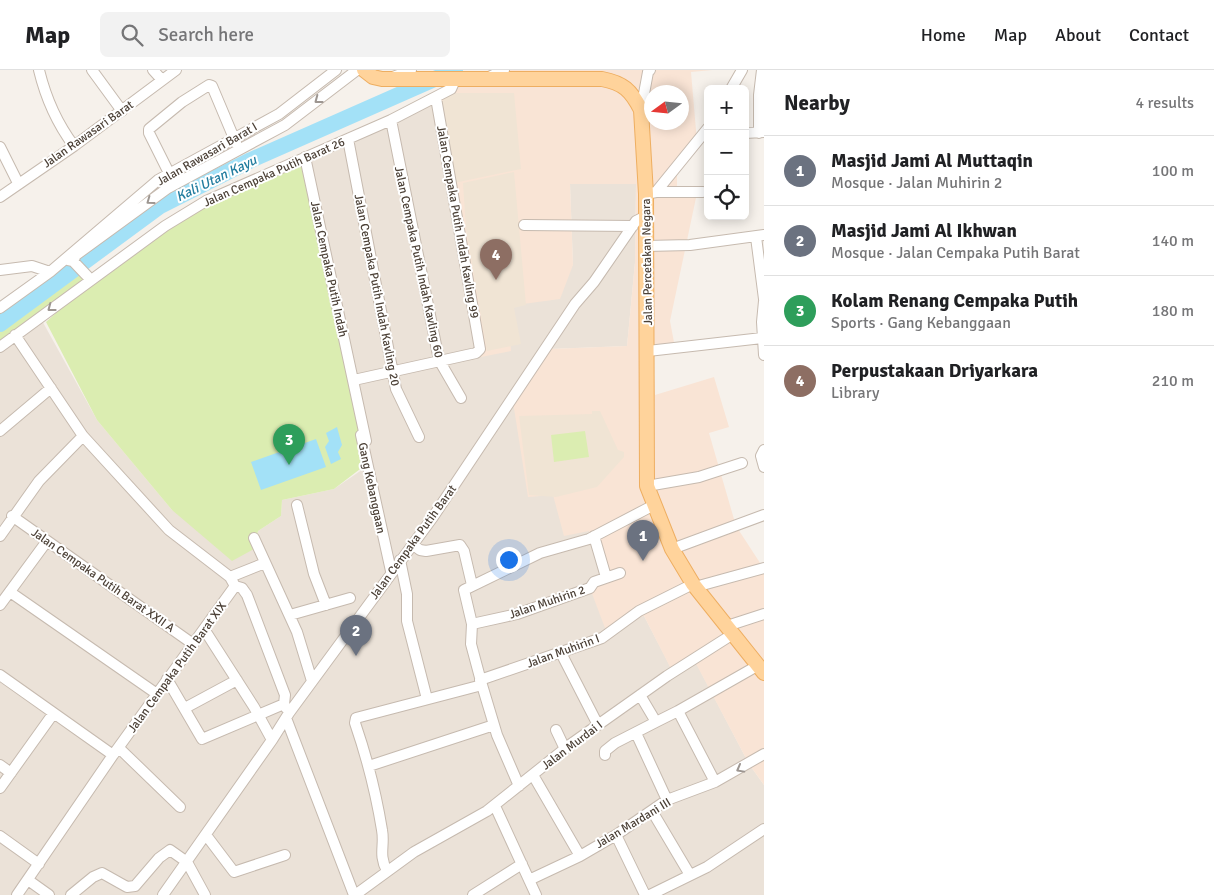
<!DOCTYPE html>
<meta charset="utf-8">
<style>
body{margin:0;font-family:Signika,sans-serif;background:#f2f2f2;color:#202124}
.controls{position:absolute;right:15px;top:15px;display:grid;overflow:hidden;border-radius:8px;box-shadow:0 2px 12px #0003}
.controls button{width:45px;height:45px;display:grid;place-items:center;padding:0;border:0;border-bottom:1px solid #e0e0e0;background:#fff;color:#202124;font:25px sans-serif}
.compass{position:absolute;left:644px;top:15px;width:45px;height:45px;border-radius:50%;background:#fff;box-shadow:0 2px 12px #0003;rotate:255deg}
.you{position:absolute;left:508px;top:489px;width:18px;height:18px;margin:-12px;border:4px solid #fff;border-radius:50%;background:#1a73e8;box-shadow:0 0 0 8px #1a73e833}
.badge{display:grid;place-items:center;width:32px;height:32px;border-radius:50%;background:#ea580c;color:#fff;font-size:16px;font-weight:700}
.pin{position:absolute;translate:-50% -41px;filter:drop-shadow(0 1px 2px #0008)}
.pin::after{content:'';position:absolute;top:26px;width:18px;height:15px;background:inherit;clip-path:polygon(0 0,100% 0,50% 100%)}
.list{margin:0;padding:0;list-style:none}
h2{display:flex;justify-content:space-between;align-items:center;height:65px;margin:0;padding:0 20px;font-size:21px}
h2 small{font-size:16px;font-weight:400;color:#757577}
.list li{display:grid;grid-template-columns:32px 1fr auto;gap:15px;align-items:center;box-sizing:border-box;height:70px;padding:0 20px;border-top:1px solid #e0e0e0}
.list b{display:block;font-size:19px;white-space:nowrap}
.list p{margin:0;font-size:16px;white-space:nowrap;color:#757577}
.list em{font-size:16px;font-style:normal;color:#757577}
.icon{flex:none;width:28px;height:28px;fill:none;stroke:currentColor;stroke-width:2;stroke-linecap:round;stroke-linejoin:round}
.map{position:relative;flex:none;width:764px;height:825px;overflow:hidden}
header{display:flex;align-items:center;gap:30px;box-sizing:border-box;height:70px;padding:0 25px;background:#fff;border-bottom:1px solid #e0e0e0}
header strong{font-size:24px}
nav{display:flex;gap:28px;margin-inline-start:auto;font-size:18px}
.search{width:350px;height:45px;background:#f2f2f2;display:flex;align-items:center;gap:12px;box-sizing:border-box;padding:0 18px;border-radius:8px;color:#757577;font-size:19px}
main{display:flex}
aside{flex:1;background:#fff}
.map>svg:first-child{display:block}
</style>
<header>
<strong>Map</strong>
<div class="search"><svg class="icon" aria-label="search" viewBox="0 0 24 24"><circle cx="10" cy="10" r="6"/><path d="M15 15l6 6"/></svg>Search here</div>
<nav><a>Home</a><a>Map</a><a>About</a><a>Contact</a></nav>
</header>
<main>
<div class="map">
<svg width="764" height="825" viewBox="0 0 764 825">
<rect width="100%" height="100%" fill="#f6f1eb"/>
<path fill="#ebe2d8" d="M436,28L476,288L508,236L573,195L570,114H636L635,192L627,276L549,279L528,426L553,425L589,461L601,507L644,546L670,596L693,587L749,694L764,715V825H0V277L40,247L97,350L172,440L254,479L258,461L281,446L282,430L334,419L369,395L305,87Z"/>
<path fill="#f9e4d5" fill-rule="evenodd" d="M489,0H712L691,2L697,72L677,96V122L697,123L670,251L676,283L653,285L655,325L714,307L729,357L709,363L736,456L764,499V715L749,694L693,588L670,597L644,546L605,558L588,513L601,507L589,461L564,466L553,425L528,427L513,332L549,279L627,276L635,192L636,114H570L573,195L560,229L508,236L511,281L476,288L436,28ZM652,22H682V52H652Z"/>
<path fill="#f0e4d4" d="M452,23H514L521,99L454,113L442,31Z
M514,102L526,235L514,238L521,274L487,281L466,159L463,113Z
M592,341H600L618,380L624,382V387L597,417L556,427L529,425L519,346L592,344Z"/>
<path fill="#dbedb1" d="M304,92L352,309L364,396L334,419L282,430L281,446L258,461L254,479L232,491L172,440L97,350L46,252L93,210L207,133Z
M68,190L90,209L0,277V240Z
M585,361L589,387L554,392L551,365Z"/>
<path fill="#a3e1f7" d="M337,357L342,375L338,382L341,389L331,394L325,377L329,371L326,363Z
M316,369L326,397L261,420L251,392Z"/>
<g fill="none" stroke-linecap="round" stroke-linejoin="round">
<path stroke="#a3e1f7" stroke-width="16" d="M0,254L160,136L251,90L455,0"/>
<defs>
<path id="minor" d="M39,0C46,29 56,52 74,76
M92,0L122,41
M153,0L162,10
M393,7L411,0
M487,8L504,0
M731,19L742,0
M641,40L648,2L650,0
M391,50L439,290L461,328
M745,63L764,62
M759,63V25L762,0
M348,69L396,319L419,367
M0,77L18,113
M305,87L366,371
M172,109L149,63V59L182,32L209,15L212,16L236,73
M656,122H703
M646,124L656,122L708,58
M0,127L74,76L176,0
M524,155L633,156
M756,167L764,229
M646,176L690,175L764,165
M68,190L73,191L91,210
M73,191L76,185L168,118L285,55L357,0
M0,200L32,196L50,202
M764,231L762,252L764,285
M0,238L50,202L158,110L279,44L336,0
M15,265L83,366L169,460L230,507L235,516
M0,277L165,156L206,131L391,50L451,19L455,10
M648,281L762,268
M354,310L476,283L480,279L436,28
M0,361L51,318
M361,365L391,501
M764,380L761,386L764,397
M647,416L699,407L742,393
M297,435L314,504L326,535
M12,446L193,574
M0,466L39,411L83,366
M594,466L606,507
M254,468L297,562L312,611
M412,474L420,480L426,481L460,475L464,481L472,515
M672,479L764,445
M400,490L407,524V551L427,629
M230,507L265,493
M235,516L242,518L247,525L285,625L284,634L286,638
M695,517L764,498
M10,522L157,624
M0,535L47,471
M290,545L350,528
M472,554L517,544L590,518L594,512L620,503
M727,556L764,544
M204,559L254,637L272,670
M561,583L598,655
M0,605L113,685
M167,609L202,669L284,634
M480,610L602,568L639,541L693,514
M640,625L656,652L678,641L715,712
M185,638L237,610
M678,641L757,596
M286,648L354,825
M556,660L565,679
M636,663L667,730
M119,678L180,737
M605,685V681L615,673L656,652
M0,695L11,703
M369,696L494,655
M533,705L580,786
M519,716L497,665L482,615L471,574L472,554L464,520L540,483L589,469L654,435
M0,718L53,644
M495,736L536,825
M652,741L690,805
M206,765L234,802L285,785
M616,765L645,825
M0,766L39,794
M387,801C378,784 385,776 382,760C376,723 367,688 355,653L356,648L482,615
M28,810L49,825
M529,810L580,786L616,765L667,730L715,712L764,684
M17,825L113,685L235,516
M71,825L93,807L102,803L127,817L135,816L159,788L170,780L187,792L205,825
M163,825L272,670L289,643L433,447L575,234L594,212L636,151L646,146
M355,825L414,782L487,741L571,674L667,606L733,564
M473,825L522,794
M650,825L707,797L764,759"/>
<path id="major" d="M364,0L373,7L382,9H602C623,13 631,20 641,40L646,124L647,416L672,479L693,514L764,603"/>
</defs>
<use href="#minor" stroke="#c6baaf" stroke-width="12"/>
<use href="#major" stroke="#eeae61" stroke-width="16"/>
<use href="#minor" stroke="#fff" stroke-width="10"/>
<use href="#major" stroke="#ffd39b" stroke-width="14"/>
</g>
<defs><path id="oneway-chevron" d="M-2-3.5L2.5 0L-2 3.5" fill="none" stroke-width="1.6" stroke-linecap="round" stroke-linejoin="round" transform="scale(1.25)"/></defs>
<g stroke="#9d9691">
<use href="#oneway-chevron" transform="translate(318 30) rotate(143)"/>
<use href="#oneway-chevron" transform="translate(150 131) rotate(144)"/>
<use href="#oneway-chevron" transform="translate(51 238) rotate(143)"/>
<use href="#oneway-chevron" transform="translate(740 699) rotate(151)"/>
</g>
<g text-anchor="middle" stroke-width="4" stroke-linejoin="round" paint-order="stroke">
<g font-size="12" fill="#4c4137" stroke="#fff">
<text transform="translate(88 64) rotate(-35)" y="4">Jalan Rawasari Barat</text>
<text transform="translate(207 84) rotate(-30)" y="4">Jalan Rawasari Barat I</text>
<text transform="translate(274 102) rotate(-24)" y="4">Jalan Cempaka Putih Barat 26</text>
<text transform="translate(458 152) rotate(80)" y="4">Jalan Cempaka Putih Indah Kavling 99</text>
<text transform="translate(419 192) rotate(78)" y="4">Jalan Cempaka Putih Indah Kavling 60</text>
<text transform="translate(647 192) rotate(-91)" y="4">Jalan Percetakan Negara</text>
<text transform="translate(329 199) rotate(78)" y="4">Jalan Cempaka Putih Indah</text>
<text transform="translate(377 220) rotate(79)" y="4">Jalan Cempaka Putih Indah Kavling 20</text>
<text transform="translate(372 418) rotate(78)" y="4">Gang Kebanggaan</text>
<text transform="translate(413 472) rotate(-54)" y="4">Jalan Cempaka Putih Barat</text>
<text transform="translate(103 510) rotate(35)" y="4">Jalan Cempaka Putih Barat XXII A</text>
<text transform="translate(547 532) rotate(-19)" y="4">Jalan Muhirin 2</text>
<text transform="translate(563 581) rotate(-20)" y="4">Jalan Muhirin I</text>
<text transform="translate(177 597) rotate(-54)" y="4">Jalan Cempaka Putih Barat XIX</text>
<text transform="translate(572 675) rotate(-37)" y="4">Jalan Murdai I</text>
<text transform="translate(633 753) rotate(-31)" y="4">Jalan Mardani III</text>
</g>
<g font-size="14" font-style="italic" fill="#227d9f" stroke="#fff">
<text transform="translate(216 108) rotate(-26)" y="5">Kali Utan Kayu</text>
</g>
</g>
</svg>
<div class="controls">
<button>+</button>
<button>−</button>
<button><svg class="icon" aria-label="locate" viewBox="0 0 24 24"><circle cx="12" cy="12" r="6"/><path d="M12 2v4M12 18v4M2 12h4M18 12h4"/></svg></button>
</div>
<svg class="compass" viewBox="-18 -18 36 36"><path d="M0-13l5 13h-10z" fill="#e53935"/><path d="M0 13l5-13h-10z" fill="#757577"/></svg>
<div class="you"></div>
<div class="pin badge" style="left:643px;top:491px;background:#6b7280">1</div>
<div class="pin badge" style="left:356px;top:586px;background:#6b7280">2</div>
<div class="pin badge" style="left:289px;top:395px;background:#2e9e5b">3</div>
<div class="pin badge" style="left:496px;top:210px;background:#8d6e63">4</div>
</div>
<aside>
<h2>Nearby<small>4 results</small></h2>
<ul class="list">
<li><span class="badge" style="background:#6b7280">1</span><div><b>Masjid Jami Al Muttaqin</b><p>Mosque · Jalan Muhirin 2</p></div><em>100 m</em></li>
<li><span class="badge" style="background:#6b7280">2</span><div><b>Masjid Jami Al Ikhwan</b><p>Mosque · Jalan Cempaka Putih Barat</p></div><em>140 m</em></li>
<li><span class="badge" style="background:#2e9e5b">3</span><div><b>Kolam Renang Cempaka Putih</b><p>Sports · Gang Kebanggaan</p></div><em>180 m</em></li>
<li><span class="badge" style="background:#8d6e63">4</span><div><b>Perpustakaan Driyarkara</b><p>Library</p></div><em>210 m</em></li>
</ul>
</aside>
</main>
